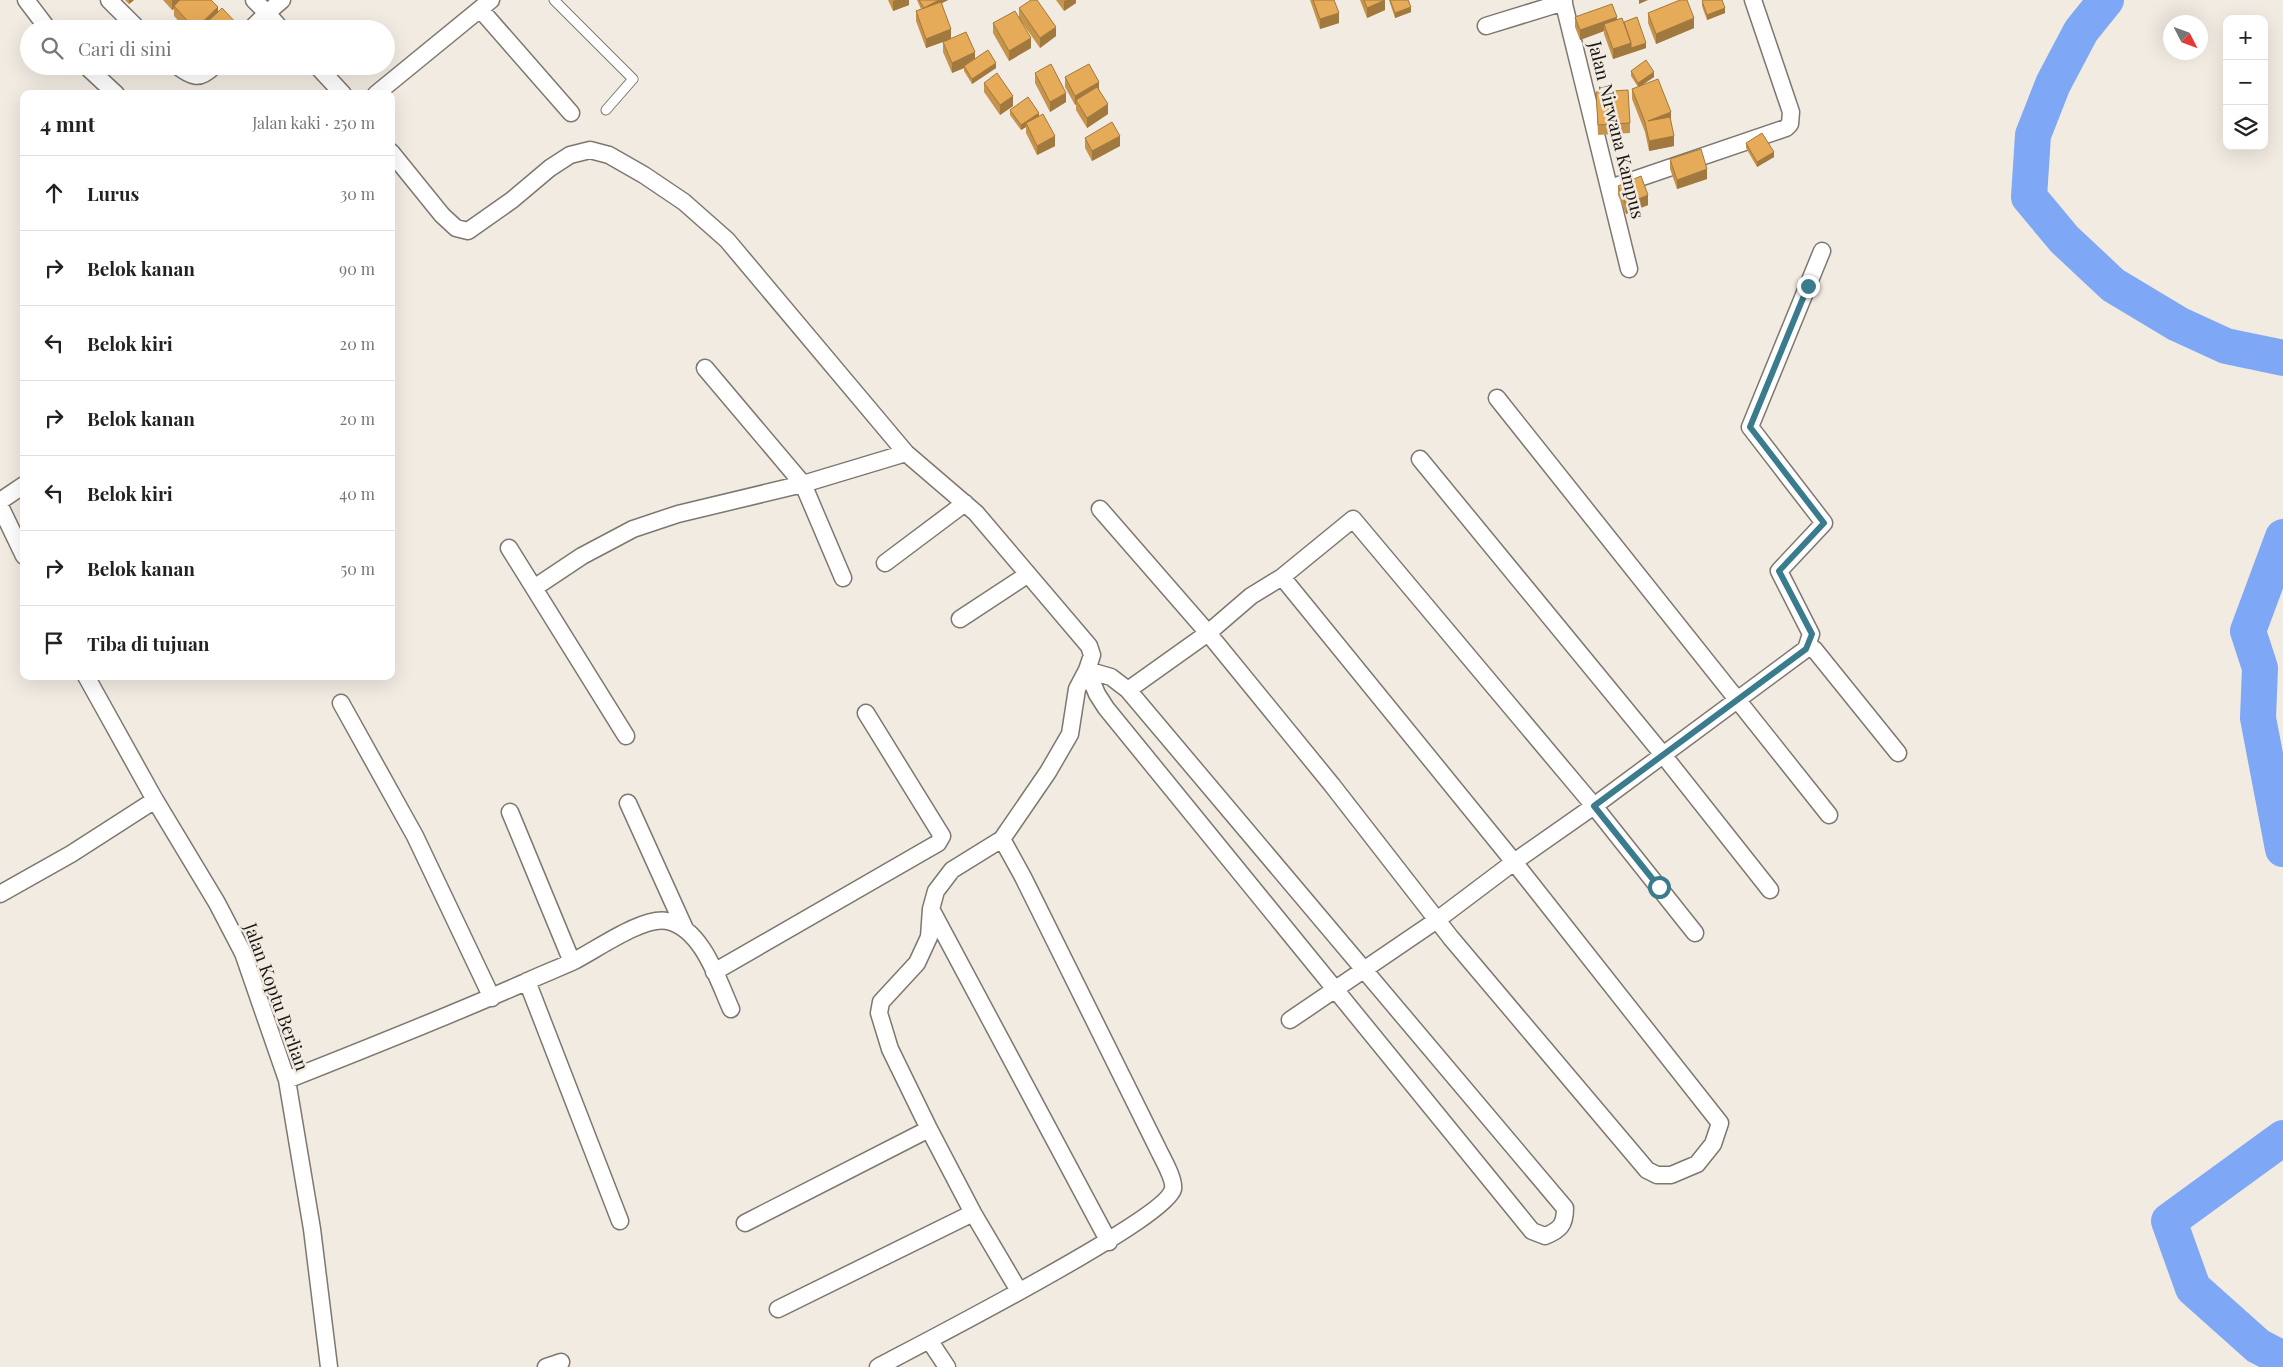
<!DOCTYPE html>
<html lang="id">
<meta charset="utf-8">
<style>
body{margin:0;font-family:"Playfair Display",serif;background:#f6f6f6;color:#222}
.controls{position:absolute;right:15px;top:15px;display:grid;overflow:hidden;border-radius:10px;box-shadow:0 5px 20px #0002}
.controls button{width:45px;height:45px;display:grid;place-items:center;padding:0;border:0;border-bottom:1px solid #e0e0e0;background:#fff;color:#222;font:25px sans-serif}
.compass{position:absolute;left:2163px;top:15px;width:45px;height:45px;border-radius:50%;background:#fff;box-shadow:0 5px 20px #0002;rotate:132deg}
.stop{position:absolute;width:15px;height:15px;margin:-11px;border:4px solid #3a7b8e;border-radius:50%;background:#fff}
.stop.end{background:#3a7b8e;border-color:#fff;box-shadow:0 1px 5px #0008}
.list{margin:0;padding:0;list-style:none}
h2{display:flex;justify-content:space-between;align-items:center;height:65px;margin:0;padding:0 20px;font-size:21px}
h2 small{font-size:16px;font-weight:400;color:#767676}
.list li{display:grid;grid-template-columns:32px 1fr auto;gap:15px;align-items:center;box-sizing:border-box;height:75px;padding:0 20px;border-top:1px solid #e0e0e0}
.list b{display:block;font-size:19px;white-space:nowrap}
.list em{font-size:16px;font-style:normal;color:#767676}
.icon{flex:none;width:28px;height:28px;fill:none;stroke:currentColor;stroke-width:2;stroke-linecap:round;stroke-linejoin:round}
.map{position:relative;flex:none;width:2283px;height:1367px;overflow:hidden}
.search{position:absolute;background:#fff;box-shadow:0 5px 20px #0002;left:20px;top:20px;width:375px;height:55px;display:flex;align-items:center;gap:12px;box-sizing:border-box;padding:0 18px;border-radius:28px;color:#767676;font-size:19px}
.panel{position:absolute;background:#fff;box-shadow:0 5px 20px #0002;left:20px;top:90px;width:375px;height:590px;border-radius:10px}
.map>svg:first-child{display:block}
</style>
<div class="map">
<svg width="2283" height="1367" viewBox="0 0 2283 1367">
<rect width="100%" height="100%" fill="#f2ebe2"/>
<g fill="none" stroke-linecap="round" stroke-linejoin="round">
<path stroke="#7ea7f5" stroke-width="36" d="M2106,0L2081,31L2053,84L2033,135L2029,197L2064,239L2113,285L2178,324L2226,346L2283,358
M2283,537L2248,631L2260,668L2258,718L2283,849
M2283,1138L2169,1221L2193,1288L2258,1346L2283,1359"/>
<defs>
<path id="lane" d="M554,0L633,79L606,110"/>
<path id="street" d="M26,0L48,29
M109,0L138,29
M1563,0L1629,269
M480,9L571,113
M1486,26L1564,2
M251,29L267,13L254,0
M281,29L267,13L282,0
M86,66L116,94
M177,66C193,77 199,81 214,66
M317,66L343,94
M376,94L491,0
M391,152L442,215L456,228L468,231L512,200L550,168L570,155L590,150L609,155L644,175L684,202L727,240L906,453L976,513L1089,646L1092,655L1087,670L1077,689L1070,734L1048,772L1002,839L952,870L936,891L931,909L929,937L917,963L881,1002L879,1013L890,1049L929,1129L973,1213L1019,1291
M1610,188L1786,128L1790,124L1791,112L1753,0
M705,368L803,484L843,578
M1497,398L1829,815
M1420,459L1664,756L1770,890
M0,501L24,485
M0,506L24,556
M1100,509L1208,633L1332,785L1451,938L1647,1170L1657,1175H1671L1697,1164L1713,1144L1720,1123L1514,862L1282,577
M509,548L626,736
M885,563L965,503
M534,588L582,556L633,529L678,514L803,484L906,453
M960,619L1027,575
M1806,649L1811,634L1779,571L1824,523L1750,427L1822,251
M1087,670L1111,677L1128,690L1565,1208C1565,1225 1560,1230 1545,1236L1532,1231L1106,708L1097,694Z
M86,676L155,800L217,903L243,953L287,1080L312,1229L329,1367
M1128,690L1208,633L1251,596L1282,577L1353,519L1594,806L1514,862L1437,920L1290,1020
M341,703L415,836L492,998
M628,803L685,929
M510,812L572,962
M0,894L71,854L155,800
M931,909L1109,1242
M1695,933L1594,806L1806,649H1814L1898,753
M714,972L938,843L942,836L866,713
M527,981L620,1221
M287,1080C368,1048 449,1016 528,981C543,974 559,968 574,961C596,950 643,916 667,921C702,928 718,980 731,1009
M745,1223L929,1129
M778,1309L973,1213
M929,1340L947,1367
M546,1367L561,1362
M878,1367C919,1345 1166,1219 1173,1189C1175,1179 1161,1156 1157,1147L1023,877L1002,839"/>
</defs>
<use href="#lane" stroke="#7d776f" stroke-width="11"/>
<use href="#street" stroke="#7d776f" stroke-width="19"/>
<use href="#lane" stroke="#fff" stroke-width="9"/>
<use href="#street" stroke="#fff" stroke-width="16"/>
</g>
<path fill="#c6934c" d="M125,0H134L129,4Z
M163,0H211L218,12L239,29H186L174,16V9L172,10Z
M888,0H909V5L893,11Z
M917,0H948L942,3L951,39L975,58L996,68L972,84L964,71V68L952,73L943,52V42L951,39L926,48L916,21V11L921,9Z
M1056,0H1076V3L1064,11Z
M1310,0H1334L1339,23L1320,29Z
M1360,0H1385V10L1367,18Z
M1389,0H1408L1411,12L1395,18Z
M1702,1L1725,13L1707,20L1702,6Z
M1019,8L1056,36L1040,48L1021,21L1031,48L1009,61L993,33V23L1019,17Z
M1648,13L1694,28L1656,44L1648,23Z
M1575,17L1617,20L1624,22L1646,48L1613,59L1604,34V31L1580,40L1575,27Z
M190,66H201L195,72Z
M1631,71L1654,77L1641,85L1671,121L1674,146L1649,151L1645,132L1632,99V89L1638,87L1631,76Z
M1035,73L1066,102L1050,112L1035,83Z
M1065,77L1099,89L1108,114L1087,128L1076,110V104L1075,105L1065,87Z
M984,83L1013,106L1000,115L984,92Z
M1596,92L1630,123V133L1598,135Z
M1010,110L1039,116L1055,146L1037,155L1026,133V127L1021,130L1010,115Z
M1085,138L1120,146L1092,161L1085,148Z
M1746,143L1774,157L1757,167L1746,148Z
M1670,159L1707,179L1677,189L1670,169Z
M1618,186L1648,205L1626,214L1618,195Z"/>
<path fill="#a1783e" d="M129,0H134L129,4Z
M172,0H183L174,6V9L172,10Z
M896,0H909V5L893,11V1Z
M939,0H948L924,13V8Z
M1067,0H1076V3L1064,11V1Z
M1385,0V10L1367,18V8Z
M1639,0H1648L1639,4Z
M218,7V17L202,27V29H196Z
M1411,7V12L1395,18V13Z
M1725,8V13L1707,20V15Z
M1339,13V23L1320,29V19Z
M1617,17V27L1604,24V31L1580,40V30Z
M1694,18V28L1656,44V34Z
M1056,27V36L1040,48V38Z
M951,29V39L926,48V39Z
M1031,38V48L1009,61V51Z
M1631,43V53L1613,59V49Z
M1646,43V48L1631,53V48Z
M975,52V62L964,66V68L952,73V63Z
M996,63V68L972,84V79Z
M196,66H201L195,72V67Z
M1654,72V77L1638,88V83Z
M1099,82V92L1076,100V104L1075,105V96Z
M1066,93V102L1050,112V102Z
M1013,96V106L1000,115V105Z
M1108,104V114L1087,128V118Z
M1671,112V121H1648Z
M1039,113V118L1026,123V127L1021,130V125Z
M1055,136V146L1037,155V146Z
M1120,136V146L1092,161V151Z
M1674,136V146L1649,151V141Z
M1774,152V157L1757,167V162Z
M1707,169V179L1677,189V180Z
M1648,195V205L1626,214V204Z"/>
<path fill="#e6ab58" stroke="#a1783e" d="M180,0H211L218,7L195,29L174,6Z
M919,0H939L924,8Z
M1031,0H1037L1056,27L1040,38L1019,8Z
M1313,0H1334L1339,13L1320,19Z
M1364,0H1385L1367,8Z
M1390,0H1408L1411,7L1395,13Z
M1680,0H1687L1694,18L1656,34L1648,13Z
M1704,0H1722L1725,8L1707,15L1702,1Z
M941,2L951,29L926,39L916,11Z
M1612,4L1617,17L1580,30L1575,17Z
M222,8L239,26L235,29H205L202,27Z
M1015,11L1031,38L1009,51L993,23Z
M1637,17L1646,43L1631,48V43L1624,22Z
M1622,18L1631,43L1613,49L1604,24Z
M966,32L975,52L952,63L943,42Z
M988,50L996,63L972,79L964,66Z
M1646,60L1654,72L1638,83L1631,71Z
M1051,64L1066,93L1050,102L1035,73Z
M1089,64L1099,82L1075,96L1065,77Z
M997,73L1013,96L1000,105L984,83Z
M1658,79L1671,112L1648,121L1670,117L1674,136L1649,141L1645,122L1632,89Z
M1097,87L1108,104L1087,118L1076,100Z
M1628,90L1630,123L1598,125L1596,92Z
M1028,97L1039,113L1021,125L1010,110Z
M1043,114L1055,136L1037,146L1026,123Z
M1112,122L1120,136L1092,151L1085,138Z
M1762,133L1774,152L1757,162L1746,143Z
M1701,149L1707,169L1677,180L1670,159Z
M1641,176L1648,195L1626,204L1618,186Z"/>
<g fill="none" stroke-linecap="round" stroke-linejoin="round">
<path stroke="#3a7b8e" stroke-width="6" d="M1659,887L1594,806L1806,649L1812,634L1779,571L1824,523L1750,427L1808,286"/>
</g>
<g text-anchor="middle" stroke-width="5" stroke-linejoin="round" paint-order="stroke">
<g font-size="18" fill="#191613" stroke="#f2ebe2">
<text transform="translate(1616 130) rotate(76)" y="6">Jalan Nirwana Kampus</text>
<text transform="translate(276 997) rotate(70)" y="6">Jalan Koptu Berlian</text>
</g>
</g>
</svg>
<div class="controls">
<button>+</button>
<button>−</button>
<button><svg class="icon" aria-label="layers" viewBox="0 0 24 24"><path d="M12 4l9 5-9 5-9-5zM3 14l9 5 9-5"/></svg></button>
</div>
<svg class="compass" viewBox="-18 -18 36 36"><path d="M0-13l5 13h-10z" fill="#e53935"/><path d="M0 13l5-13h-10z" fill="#767676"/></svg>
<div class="stop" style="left:1659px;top:887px"></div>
<div class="stop end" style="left:1808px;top:286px"></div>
<div class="search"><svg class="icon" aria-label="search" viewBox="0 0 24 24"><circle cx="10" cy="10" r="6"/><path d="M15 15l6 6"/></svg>Cari di sini</div>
<section class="panel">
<h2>4 mnt<small>Jalan kaki · 250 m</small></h2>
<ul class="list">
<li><svg class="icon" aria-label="ahead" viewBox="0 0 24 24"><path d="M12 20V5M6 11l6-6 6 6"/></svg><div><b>Lurus</b></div><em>30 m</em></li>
<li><svg class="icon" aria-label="right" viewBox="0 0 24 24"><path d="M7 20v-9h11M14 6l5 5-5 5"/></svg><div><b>Belok kanan</b></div><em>90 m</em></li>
<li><svg class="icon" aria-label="left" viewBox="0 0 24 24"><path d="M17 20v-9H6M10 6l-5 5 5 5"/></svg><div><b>Belok kiri</b></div><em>20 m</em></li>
<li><svg class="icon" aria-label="right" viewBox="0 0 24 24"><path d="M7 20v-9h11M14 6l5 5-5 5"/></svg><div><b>Belok kanan</b></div><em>20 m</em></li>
<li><svg class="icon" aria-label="left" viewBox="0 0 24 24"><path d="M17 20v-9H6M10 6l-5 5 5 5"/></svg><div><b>Belok kiri</b></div><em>40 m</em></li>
<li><svg class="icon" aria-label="right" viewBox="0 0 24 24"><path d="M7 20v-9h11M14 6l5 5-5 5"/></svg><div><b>Belok kanan</b></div><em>50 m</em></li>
<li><svg class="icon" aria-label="arrive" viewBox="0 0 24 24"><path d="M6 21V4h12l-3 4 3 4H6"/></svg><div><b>Tiba di tujuan</b></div></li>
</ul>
</section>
</div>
